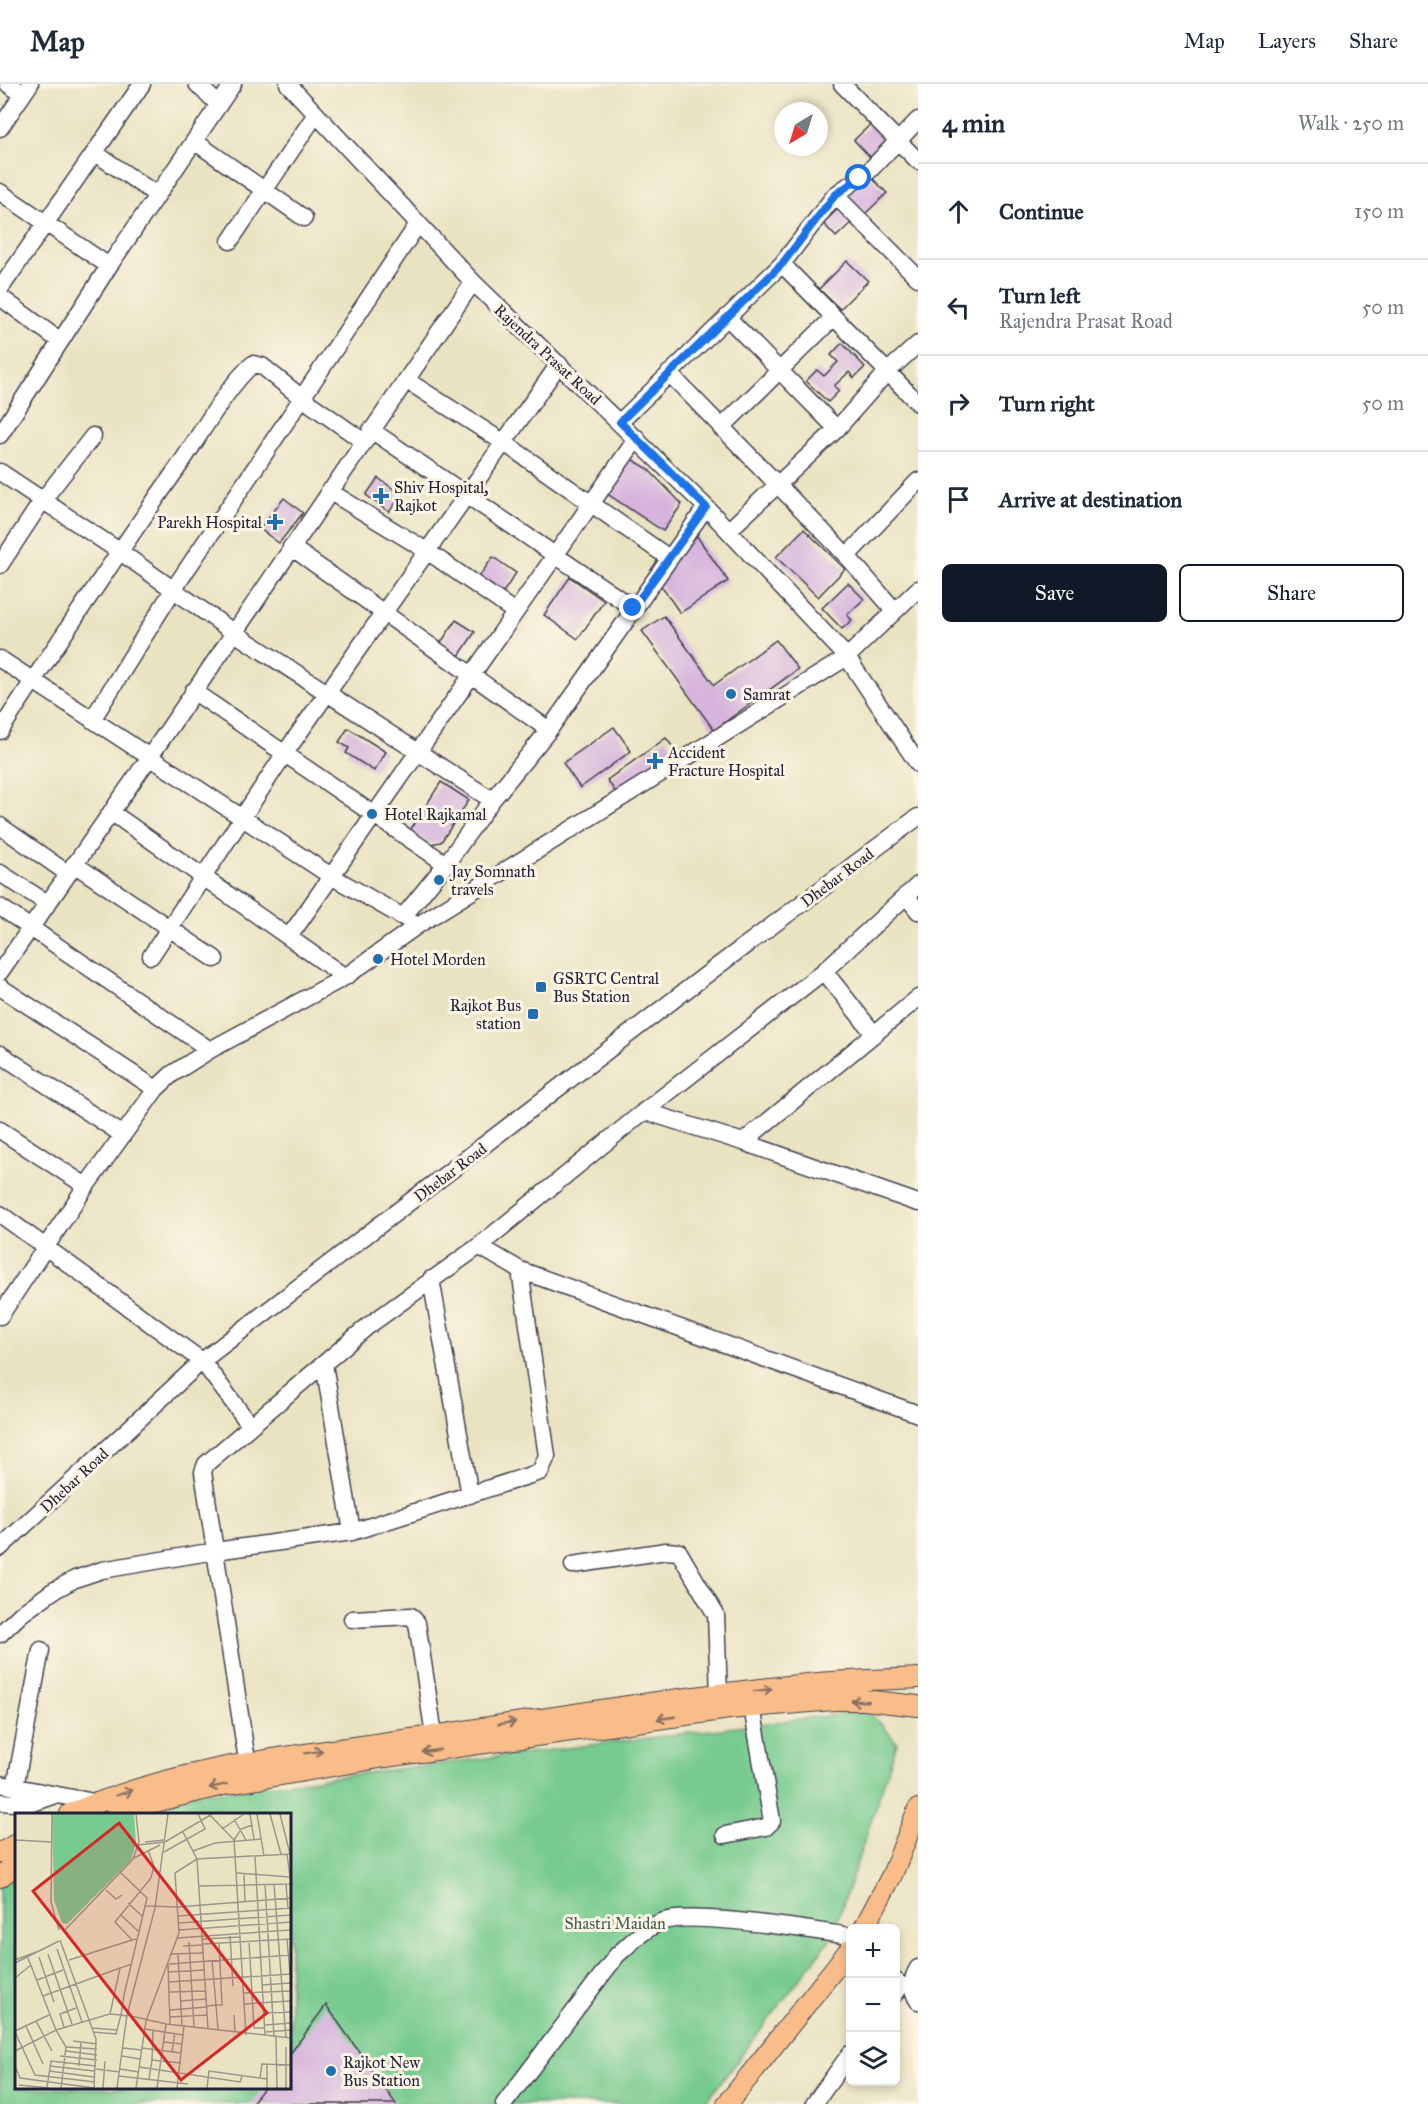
<!DOCTYPE html>
<meta charset="utf-8">
<style>
body{margin:0;font-family:"IM FELL Great Primer",serif;background:#f2f2f3;color:#1f2937}
.controls{position:absolute;right:18px;bottom:18px;display:grid;overflow:hidden;border-radius:9px;box-shadow:0 3px 9px #0003}
.controls button{width:54px;height:54px;display:grid;place-items:center;padding:0;border:0;border-bottom:2px solid #e0e1e3;background:#fff;color:#1f2937;font:30px sans-serif}
.compass{position:absolute;left:774px;top:18px;width:54px;height:54px;border-radius:50%;background:#fff;box-shadow:0 3px 9px #0003;rotate:218deg}
.stop{position:absolute;width:18px;height:18px;margin:-14px;border:4px solid #1a73e8;border-radius:50%;background:#fff}
.stop.end{background:#1a73e8;border-color:#fff;box-shadow:0 2px 6px #0008}
.list{margin:0;padding:0;list-style:none}
h2{display:flex;justify-content:space-between;align-items:center;height:78px;margin:0;padding:0 24px;font-size:26px}
h2 small{font-size:20px;font-weight:400;color:#747a83}
.list li{display:grid;grid-template-columns:39px 1fr auto;gap:18px;align-items:center;box-sizing:border-box;height:96px;padding:0 24px;border-top:2px solid #e0e1e3}
.list b{display:block;font-size:22px;white-space:nowrap}
.list p{margin:0;font-size:20px;white-space:nowrap;color:#747a83}
.list em{font-size:20px;font-style:normal;color:#747a83}
.actions{display:flex;gap:12px;padding:18px 24px}
.actions a{flex:1;padding:14px 0;border:2px solid #111827;border-radius:9px;text-align:center;font-size:21px;color:#111827}
.actions .main{background:#111827;color:#fff}
.icon{flex:none;width:33px;height:33px;fill:none;stroke:currentColor;stroke-width:2;stroke-linecap:round;stroke-linejoin:round}
.map{position:relative;flex:none;width:918px;height:2020px;overflow:hidden}
header{display:flex;align-items:center;gap:36px;box-sizing:border-box;height:84px;padding:0 30px;background:#fff;border-bottom:2px solid #e0e1e3}
header strong{font-size:28px}
nav{display:flex;gap:33px;margin-inline-start:auto;font-size:21px}
main{display:flex}
aside{flex:1;background:#fff}
.map>svg:first-child{display:block}
</style>
<header>
<strong>Map</strong>
<nav><a>Map</a><a>Layers</a><a>Share</a></nav>
</header>
<main>
<div class="map">
<svg width="918" height="2020" viewBox="0 0 918 2020">
<rect width="100%" height="100%" fill="#fcf5e5"/>
<filter id="ink" filterUnits="userSpaceOnUse"><feTurbulence type="fractalNoise" baseFrequency=".0167" numOctaves="2"/><feDisplacementMap in="SourceGraphic" scale="12" xChannelSelector="R" yChannelSelector="G"/><feConvolveMatrix kernelMatrix="1 2 1 2 8 2 1 2 1" color-interpolation-filters="sRGB"/></filter>
<filter id="wash" filterUnits="userSpaceOnUse"><feTurbulence type="fractalNoise" baseFrequency=".008" numOctaves="4" result="noise"/><feDisplacementMap in="SourceGraphic" scale="24" xChannelSelector="R" yChannelSelector="G"/><feGaussianBlur stdDeviation="1.35" result="paint"/><feColorMatrix in="noise" values="0 0 0 0 0 0 0 0 0 0 0 0 0 0 0 0 0 1.4 0 .05"/><feComposite in="paint" operator="in"/></filter>
<g filter="url(#wash)">
<rect width="100%" height="100%" fill="#eae3c2"/>
<path fill="#77cb8f" stroke="#4c7665" stroke-width="1.5" d="M866,1627L880,1639L897,1659L832,1853L704,2020H0V1800L16,1788V2004H290V1730H100L115,1720Z"/>
<g id="blocks">
<path fill="#d6b4dd" d="M872,39L888,57L870,73L854,56Z
M868,90L887,109L865,130L847,111Z
M839,124L852,138L836,153L823,139Z
M847,177L868,197L840,225L819,205Z
M842,259L865,283L854,294L849,288L834,302L839,307L828,318L806,297L817,286L824,292L838,278L831,271Z
M628,373L647,384L682,420L663,447L606,409Z
M378,394L402,411L389,428L366,411Z
M284,414L303,429L279,459L260,445Z
M804,445L845,485L818,513L776,473Z
M694,448L728,497L680,529L657,496Z
M493,473L516,489L502,510L478,494Z
M570,493L604,517L578,555L544,531Z
M848,499L864,515L847,531L852,536L842,545L822,524Z
M664,532L714,601L776,556L798,585L714,646L642,547Z
M456,536L475,548L459,572L440,560Z
M614,643L631,667L580,704L563,679Z
M348,644L386,668L374,687L346,669L349,664L339,658Z
M666,654L679,671L620,714L607,696Z
M441,698L469,716L441,758L430,760L409,748Z
M326,1921L396,2020H251L264,2004H290V1970Z"/>
</g>
</g>
<g filter="url(#ink)">
<use href="#blocks" fill-opacity="0" stroke="#403f4f" stroke-width="1.5"/>
<g fill="none" stroke-linecap="round" stroke-linejoin="round">
<defs>
<path id="minor" d="M8,0L23,10
M197,0L219,21
M288,0L473,198L706,423L847,573L918,680
M842,0L918,77
M0,44L30,0
M194,57L304,134
M95,69L157,111
M0,108L109,182
M835,111L918,194
M230,157L316,30
M782,180L918,319
M0,205L142,0
M0,213L60,257
M727,233L837,345
M669,289L847,472L895,527
M406,296L503,358L669,474
M620,338L782,180L835,111L869,87L918,36
M721,344L834,233
M371,346L633,524
M0,351L109,182L233,0
M363,357L302,314L418,140
M0,388L119,467L233,548L492,716
M329,407L427,467L515,528
M729,446L837,345L888,287L918,260
M291,463L549,646
M847,472L918,397
M0,481L42,417L93,352
M0,575L331,792L403,833
M193,607L446,780
M0,647C59,557 119,467 181,379C200,351 228,301 253,280L262,282L302,314L173,506L92,636
M111,728L345,893
M0,742L67,789
M74,780L215,875
M0,789L47,819
M906,811L918,827
M0,823L210,966
M418,841L403,833L446,780L492,716L549,646L706,423
M289,853L637,354
M151,872L285,669L559,280
M824,887L874,950
M0,888L149,674L473,198
M0,903L156,1005
M0,970L123,1051
M644,1027L743,1058L918,914
M0,1046L86,1102
M743,1058L918,1119
M0,1130L202,1277L250,1341
M520,1186L918,1330
M431,1195L470,1411
M0,1232L86,1102L156,1005L172,990L210,966L345,893L418,841L847,573L918,505
M324,1280L352,1448
M0,1464L202,1277L719,881L918,733
M573,1481L666,1467L679,1468L716,1531L719,1611
M352,1535L411,1532L417,1539L434,1651
M0,1550L21,1530L53,1507L75,1495L102,1486L215,1467L352,1448L540,1388L547,1372L520,1186L479,1162
M249,1690L203,1388L206,1380L368,1242L479,1162L637,1033L824,887L918,801
M0,1700L94,1718
M15,1703L41,1566
M0,1718L30,1720L56,1711
M725,1751L766,1743L772,1737L752,1623
M918,1884C911,1895 911,1906 918,1917
M896,1897L901,1901L896,1909
M504,2020L617,1871C631,1859 644,1845 661,1838C689,1826 815,1847 850,1852
M814,2020L850,1970"/>
<path id="major" d="M70,1730C183,1680 310,1670 432,1652C560,1632 689,1611 818,1599C851,1596 885,1596 918,1594
M116,1730L139,1722L223,1701L385,1673L729,1625L834,1616H864L918,1622
M0,1769L16,1760
M0,1793L16,1781
M864,1844L892,1791L918,1725
M727,2020L850,1865"/>
</defs>
<use href="#minor" stroke="#403f4f" stroke-width="19"/>
<use href="#major" stroke="#403f4f" stroke-width="22"/>
<use href="#minor" stroke="#fff" stroke-width="16"/>
<use href="#major" stroke="#f8bd88" stroke-width="20"/>
</g>
<defs><path id="oneway-shaft" d="M-6 0H5M1.5-3L5.5 0L1.5 3" fill="none" stroke-width="1.6" stroke-linecap="round" stroke-linejoin="round" transform="scale(1.5)"/></defs>
<g stroke="#8d7062">
<use href="#oneway-shaft" transform="translate(763 1606) rotate(-7)"/>
<use href="#oneway-shaft" transform="translate(860 1617) rotate(-178)"/>
<use href="#oneway-shaft" transform="translate(666 1634) rotate(172)"/>
<use href="#oneway-shaft" transform="translate(507 1639) rotate(-9)"/>
<use href="#oneway-shaft" transform="translate(431 1667) rotate(172)"/>
<use href="#oneway-shaft" transform="translate(314 1668) rotate(-9)"/>
<use href="#oneway-shaft" transform="translate(218 1702) rotate(168)"/>
<use href="#oneway-shaft" transform="translate(124 1709) rotate(-17)"/>
</g>
</g>
<g fill="none" stroke-linecap="round" stroke-linejoin="round" filter="url(#ink)">
<path stroke="#1a73e8" stroke-width="8" d="M633,524L706,423L620,338L782,180L835,111L859,94"/>
</g>
<g fill="#1f6fb2" stroke="#fcf5e5" stroke-width="2">
<path d="M378 403h6v6h6v6h-6v6h-6v-6h-6v-6h6z"/>
<path d="M272 429h6v6h6v6h-6v6h-6v-6h-6v-6h6z"/>
<circle cx="731" cy="610" r="6"/>
<path d="M652 668h6v6h6v6h-6v6h-6v-6h-6v-6h6z"/>
<circle cx="372" cy="730" r="6"/>
<circle cx="439" cy="796" r="6"/>
<circle cx="378" cy="875" r="6"/>
<rect x="535" y="897" width="12" height="12" rx="3"/>
<rect x="527" y="924" width="12" height="12" rx="3"/>
<circle cx="331" cy="1987" r="6"/>
</g>
<g text-anchor="middle" stroke-width="6" stroke-linejoin="round" paint-order="stroke">
<g font-size="16" fill="#22223b" stroke="#fcf5e5">
<text transform="translate(548 270) rotate(43)" y="6">Rajendra Prasat Road</text>
<text transform="translate(837 793) rotate(-37)" y="6">Dhebar Road</text>
<text transform="translate(450 1088) rotate(-37)" y="6">Dhebar Road</text>
<text transform="translate(74 1396) rotate(-43)" y="6">Dhebar Road</text>
</g>
<g font-size="16" fill="#22223b" stroke="#fcf5e5" text-anchor="start">
<text x="394" y="409">Shiv Hospital,<tspan x="394" dy="18">Rajkot</tspan></text>
<text x="262" y="444" text-anchor="end">Parekh Hospital</text>
<text x="743" y="616">Samrat</text>
<text x="668" y="674">Accident<tspan x="668" dy="18">Fracture Hospital</tspan></text>
<text x="384" y="736">Hotel Rajkamal</text>
<text x="451" y="793">Jay Somnath<tspan x="451" dy="18">travels</tspan></text>
<text x="390" y="881">Hotel Morden</text>
<text x="553" y="900">GSRTC Central<tspan x="553" dy="18">Bus Station</tspan></text>
<text x="521" y="927" text-anchor="end">Rajkot Bus<tspan x="521" dy="18">station</tspan></text>
<text x="343" y="1984">Rajkot New<tspan x="343" dy="18">Bus Station</tspan></text>
</g>
<g font-size="16" fill="#405d58" stroke="#fcf5e5">
<text x="615" y="1845">Shastri Maidan</text>
</g>
</g>
<g transform="translate(15 1729)">
<rect width="276" height="276" fill="#eae3c2"/>
<path d="M37,1H119L121,30L116,47L52,111L47,110L39,87Z" fill="#77cb8f"/>
<path fill="none" stroke="#9a968c" stroke-width="1.5" d="M37,1L36,89L44,117M194,1L219,27L231,222M235,1L239,26M242,1L249,43M255,1L266,41M265,1L275,41M219,6L231,27M207,16L229,1M168,19L182,46L193,216M0,27L37,29M219,27L226,16L237,12M130,29L150,27M123,32L150,29L197,1M178,38L200,30L247,26M149,39L190,16L183,1M272,41L276,71M240,43L250,223M119,45L145,32M105,59L132,85L109,182L106,202L111,203M222,60L275,64M229,60L230,89M250,71L259,224M259,71L271,225M271,71L273,95M184,73L276,71M91,77L101,86L107,82M113,90L127,103M131,93L163,94L276,85M106,102L124,119M163,103L276,95M164,110L276,102M164,117L276,109M49,118L118,46L124,29L121,1M215,121L218,173M162,125L276,117M122,126L117,127L100,109L136,65L139,53L133,37M188,126L225,124M272,126L275,161M45,127L81,226L79,275M234,128L239,215H249M174,129L179,214M188,131L276,126M168,133L188,132M42,136L67,209M33,141L57,211M155,141L189,140M163,141L167,213M24,144L39,189M13,145L41,217L95,201L105,155L117,151M0,147L21,139M54,147L117,127M197,147L201,192H207L204,130M0,150L44,128M153,151L155,212M154,151L276,142M153,159L190,157M0,165L16,152M22,167L48,157M154,169L276,161M247,172L276,170M154,179L191,178M228,180L276,178M28,183L105,155M165,188L192,186M229,191L276,188M192,193L201,192L203,217M155,197L192,194M249,200L276,199M112,202L151,211L276,225M219,202L220,220M155,204L192,202M21,208L37,238M250,212L276,210M11,213L28,251M49,214L45,201L61,195M77,215L102,217L106,202L95,201M130,216L168,222M0,218L34,202M0,219L20,262L80,269M78,219L101,221L102,217M251,219L276,217M261,224L262,275M58,228L82,231M149,229L167,231M51,234L82,236M108,235L127,237M127,235L166,240M0,238L41,217L51,234L46,275M51,238L82,242M157,239L160,220M45,243L82,247M107,243L125,246M137,247L138,217M0,253L5,265L79,275M35,253L79,258M64,253L66,230M124,254L225,269L227,263M81,256L105,259M105,256L124,259M34,258L79,264M104,263L173,271M245,265L247,251L276,252M134,266L137,247L166,250M4,272L34,275M32,275L36,248L81,253M88,275L90,248M102,275L112,202L140,95L153,1M121,275L131,208L164,120L160,60L182,46L276,41M142,275L151,211M162,275L169,213M192,275L194,258L252,266M252,275V251M271,275V234"/>
<path fill="#d62828" fill-opacity="0.15" stroke="#d62828" stroke-width="3" d="M104,10L252,200L166,267L18,78Z"/>
<rect width="276" height="276" fill="none" stroke="#22223b" stroke-width="3"/>
</g>
</svg>
<div class="controls">
<button>+</button>
<button>−</button>
<button><svg class="icon" aria-label="layers" viewBox="0 0 24 24"><path d="M12 4l9 5-9 5-9-5zM3 14l9 5 9-5"/></svg></button>
</div>
<svg class="compass" viewBox="-18 -18 36 36"><path d="M0-13l5 13h-10z" fill="#e53935"/><path d="M0 13l5-13h-10z" fill="#747a83"/></svg>
<div class="stop" style="left:859px;top:94px"></div>
<div class="stop end" style="left:633px;top:524px"></div>
</div>
<aside>
<h2>4 min<small>Walk · 250 m</small></h2>
<ul class="list">
<li><svg class="icon" aria-label="ahead" viewBox="0 0 24 24"><path d="M12 20V5M6 11l6-6 6 6"/></svg><div><b>Continue</b></div><em>150 m</em></li>
<li><svg class="icon" aria-label="left" viewBox="0 0 24 24"><path d="M17 20v-9H6M10 6l-5 5 5 5"/></svg><div><b>Turn left</b><p>Rajendra Prasat Road</p></div><em>50 m</em></li>
<li><svg class="icon" aria-label="right" viewBox="0 0 24 24"><path d="M7 20v-9h11M14 6l5 5-5 5"/></svg><div><b>Turn right</b></div><em>50 m</em></li>
<li><svg class="icon" aria-label="arrive" viewBox="0 0 24 24"><path d="M6 21V4h12l-3 4 3 4H6"/></svg><div><b>Arrive at destination</b></div></li>
</ul>
<div class="actions"><a class="main">Save</a><a>Share</a></div>
</aside>
</main>
